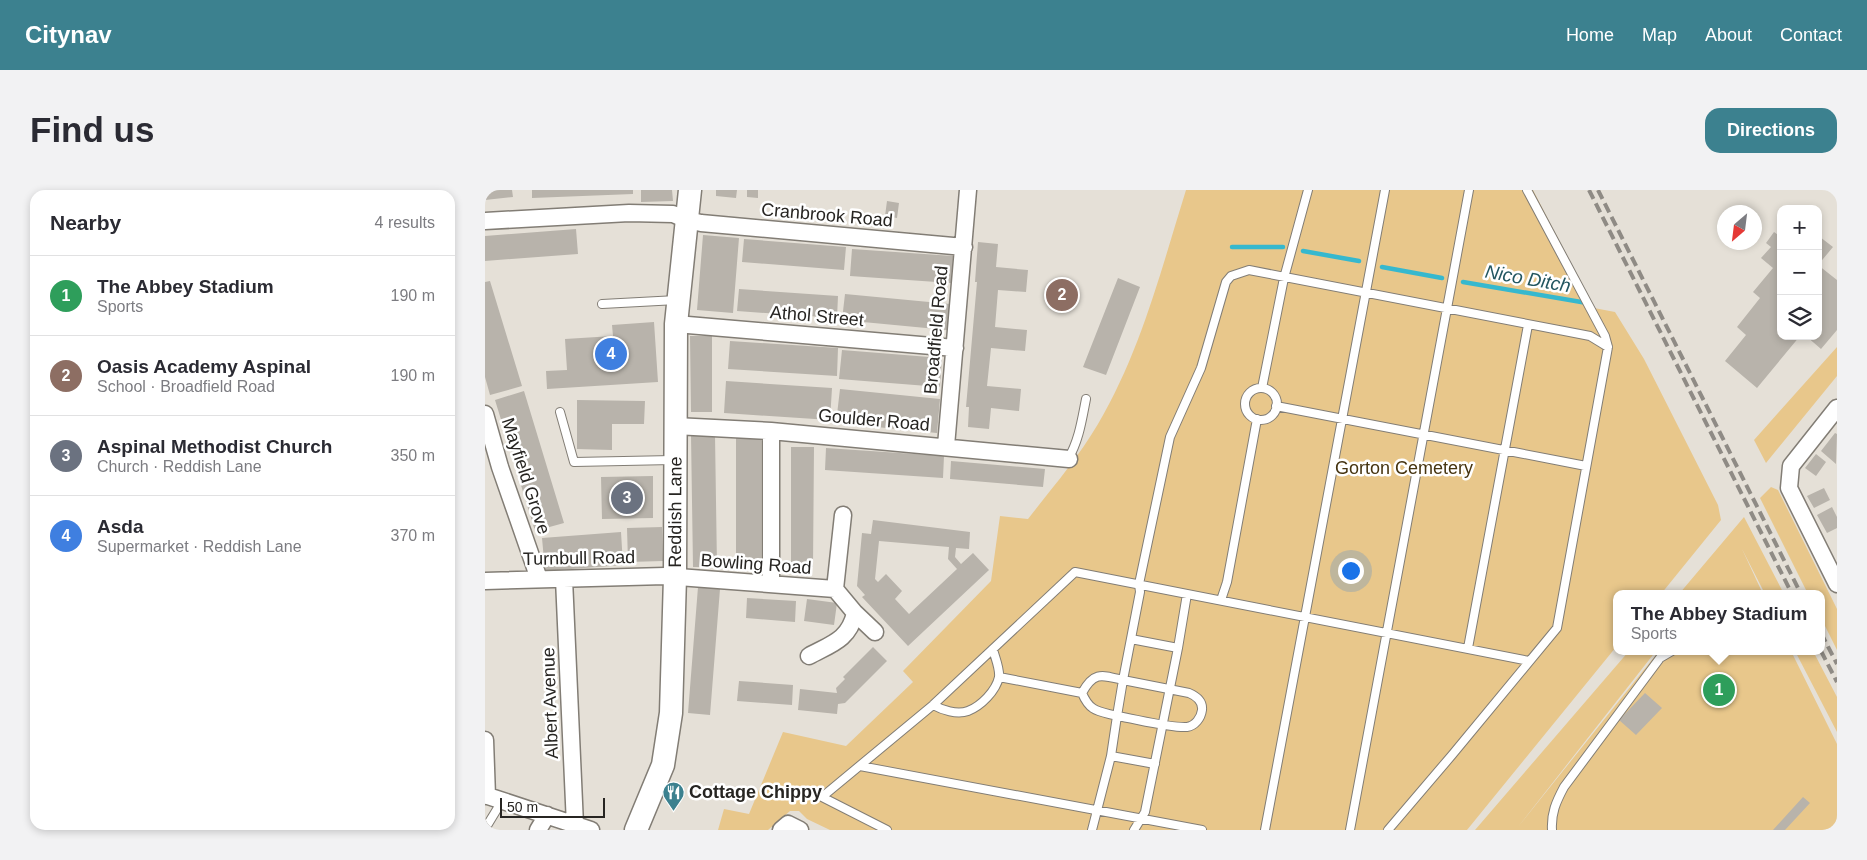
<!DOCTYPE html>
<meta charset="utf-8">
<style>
body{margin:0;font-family:Arial,sans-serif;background:#f2f2f3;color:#2b2b33}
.controls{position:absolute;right:15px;top:15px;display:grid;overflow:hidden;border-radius:10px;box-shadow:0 2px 8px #0003}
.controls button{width:45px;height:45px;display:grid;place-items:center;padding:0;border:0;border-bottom:1px solid #e1e1e2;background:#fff;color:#2b2b33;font:25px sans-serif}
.compass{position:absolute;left:1232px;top:15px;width:45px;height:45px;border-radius:50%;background:#fff;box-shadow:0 2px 8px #0003;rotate:208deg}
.scale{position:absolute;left:15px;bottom:12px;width:105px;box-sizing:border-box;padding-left:5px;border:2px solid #272522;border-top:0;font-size:14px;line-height:18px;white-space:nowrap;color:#272522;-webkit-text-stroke:4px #fff;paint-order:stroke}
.you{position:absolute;left:865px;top:380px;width:18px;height:18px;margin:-12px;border:4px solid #fff;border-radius:50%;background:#1a73e8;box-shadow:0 0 0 8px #1a73e833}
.badge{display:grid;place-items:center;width:32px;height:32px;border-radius:50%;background:#3c818f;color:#fff;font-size:16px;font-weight:700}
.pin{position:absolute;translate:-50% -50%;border:2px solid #fff;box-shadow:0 1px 5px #0006}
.popup{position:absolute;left:1128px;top:400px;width:212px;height:65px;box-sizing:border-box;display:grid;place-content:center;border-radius:10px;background:#fff;filter:drop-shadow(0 1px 4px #0005);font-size:16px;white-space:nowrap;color:#7c7c81}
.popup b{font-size:19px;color:#2b2b33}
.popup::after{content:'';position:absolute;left:50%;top:100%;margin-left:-10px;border:10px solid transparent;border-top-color:#fff}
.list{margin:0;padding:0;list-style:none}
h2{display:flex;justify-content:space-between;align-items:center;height:65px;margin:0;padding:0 20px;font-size:21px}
h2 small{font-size:16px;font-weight:400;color:#7c7c81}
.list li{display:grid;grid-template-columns:32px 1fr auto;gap:15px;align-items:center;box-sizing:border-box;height:80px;padding:0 20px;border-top:1px solid #e1e1e2}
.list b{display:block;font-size:19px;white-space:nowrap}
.list p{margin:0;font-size:16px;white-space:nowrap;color:#7c7c81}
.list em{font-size:16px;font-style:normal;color:#7c7c81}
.icon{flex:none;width:28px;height:28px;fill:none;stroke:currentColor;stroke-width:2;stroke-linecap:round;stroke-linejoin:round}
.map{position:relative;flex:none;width:1352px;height:640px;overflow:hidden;border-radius:15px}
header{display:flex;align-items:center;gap:30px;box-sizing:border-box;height:70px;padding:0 25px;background:#3c818f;color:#fff}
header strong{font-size:24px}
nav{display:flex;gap:28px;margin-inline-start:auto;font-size:18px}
.intro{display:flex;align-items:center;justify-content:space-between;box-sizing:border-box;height:120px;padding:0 30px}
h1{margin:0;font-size:35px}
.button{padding:12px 22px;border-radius:15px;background:#3c818f;color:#fff;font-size:18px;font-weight:700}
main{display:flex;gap:30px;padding:0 30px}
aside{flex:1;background:#fff;border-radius:15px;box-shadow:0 2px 8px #0003}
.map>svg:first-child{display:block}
</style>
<header>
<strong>Citynav</strong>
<nav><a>Home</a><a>Map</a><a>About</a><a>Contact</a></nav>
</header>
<div class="intro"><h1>Find us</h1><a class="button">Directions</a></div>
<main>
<aside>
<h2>Nearby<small>4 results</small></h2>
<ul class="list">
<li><span class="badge" style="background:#2e9e5b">1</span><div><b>The Abbey Stadium</b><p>Sports</p></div><em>190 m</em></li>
<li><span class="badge" style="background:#8d6e63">2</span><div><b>Oasis Academy Aspinal</b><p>School · Broadfield Road</p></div><em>190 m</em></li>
<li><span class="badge" style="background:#6b7280">3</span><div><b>Aspinal Methodist Church</b><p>Church · Reddish Lane</p></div><em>350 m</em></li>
<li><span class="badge" style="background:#3f7fe0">4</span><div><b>Asda</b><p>Supermarket · Reddish Lane</p></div><em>370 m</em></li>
</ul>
</aside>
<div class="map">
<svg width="1352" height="640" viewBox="0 0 1352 640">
<rect width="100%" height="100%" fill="#e5e0d7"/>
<path fill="#e8c78b" d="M701,0H1048L1109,118L1130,122L1159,169L1233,315L1236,330L1176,404H1132L1131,457L982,640H345L322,629L314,621H305L283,640H233L239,619L264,624L298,542L361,556L428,492L418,481L506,391L515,326L543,329C567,298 593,268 613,234C656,161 676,80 701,0Z
M1352,157V186L1281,273L1269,250Z
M1286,297L1293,300L1352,419V460L1337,430L1336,404H1323L1275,308Z
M1259,327L1299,404H1280L1257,359L1278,404H1194Z
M1144,461H1171L1033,637L1174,461H1306L1352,554V640H990Z
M1310,461H1328L1352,507V542Z"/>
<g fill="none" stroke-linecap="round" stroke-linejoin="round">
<path stroke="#36b8ce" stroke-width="4.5" d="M747,57H798
M818,61L874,71
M897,77L957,88
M978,92L1102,113"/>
</g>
<path fill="#b8b3ab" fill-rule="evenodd" d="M0,0H27L28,7L0,10Z
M47,0H148V4L47,8Z
M156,0H187L188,11L156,12Z
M231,0H252L251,8L231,6Z
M262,0H273V8L262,7Z
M402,11L414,13L412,28L400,26Z
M91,39L93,64L0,71V46Z
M1289,42L1296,47V146H1315L1272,198L1240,171L1261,145L1252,137L1275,108L1268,102L1288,78L1276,68L1286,57L1281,53Z
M218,45L254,48L248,123L212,120Z
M1335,47L1348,57L1333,75L1352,90V140L1336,159L1321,146H1333V48Z
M259,49L361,57L359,80L257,72Z
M493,52L513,54L511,77L543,80L541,102L513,100L510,137L542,140L540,161L506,158L502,196L536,199L534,221L506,218L504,239L483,237L484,217H481L492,92H490Z
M367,59L468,66L466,93L365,86Z
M633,88L655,97L621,185L598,177Z
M5,91L37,196L5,205L0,187V92Z
M254,99L353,106L352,128L252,121Z
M360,104L465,114L462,140L357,130Z
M169,132L173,192L62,199L61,181L82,180L80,149L128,146L127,135Z
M205,146H227V222H206Z
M245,151L353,158L352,186L243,179Z
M357,160L457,168L455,197L354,189Z
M241,191L347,198L345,230L239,223Z
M355,199L455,209L452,243L351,233Z
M39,201L79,333L50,341L10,210Z
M92,210L160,211L159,234H127V260L92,259Z
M1350,243L1352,244L1351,274L1336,261Z
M206,245H230L232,377H208Z
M251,246H276V380H251Z
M306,257H329L328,377H306Z
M341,258L459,266L458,288L340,280Z
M1331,264L1341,272L1331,286L1320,278Z
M466,271L560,279L558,297L465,289Z
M168,286V328L117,329L116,287Z
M1339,298L1345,310L1329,318L1322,306Z
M1347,317L1352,327V338L1342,343L1332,325Z
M388,330L485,342L484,359L471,358L470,367L476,374L488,363L504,380L423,456L377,407L380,405L372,396L377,343L386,344ZM394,351L464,357L463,369L472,379L424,424L410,409L417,401L401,384L393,392L390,389Z
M177,337L178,371L143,372L142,338Z
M136,342L138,375L60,381L57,348Z
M213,397L235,399L225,525L203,523Z
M262,408L311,411L310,432L261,428Z
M322,409L352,413L349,435L319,431Z
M388,457L402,471L360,513L353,514L352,524L313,520L315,499L352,503L351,498L360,489L358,487Z
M254,491L308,495L307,515L252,511Z
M1160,503L1177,518L1151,545L1134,530Z
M1318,607L1325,613L1300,640H1288Z"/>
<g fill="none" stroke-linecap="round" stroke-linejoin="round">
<defs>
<path id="service" d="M117,114L192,110
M777,198L799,88L823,0
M760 214a16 16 0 1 1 32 0a16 16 0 1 1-32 0Z
M791,216L1101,276
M75,222L89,272L188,270
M583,269C594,251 597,229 601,209
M736,410L742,392L772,229
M646,449L693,458
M983,458L1043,135
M514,487L597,503C605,522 613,521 632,526L626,566L607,640
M638,490L704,503C711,506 718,511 717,520C716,528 710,536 702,537C684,538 651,529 632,526Z
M597,503C609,481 617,485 638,490L655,402L654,394L685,247L716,178L741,92L746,86L764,80L1105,146L1123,157
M448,515C457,520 472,525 483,521C496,516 511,501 514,487C515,478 510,468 508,459
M626,566L670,574
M375,576L717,640
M0,639L17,611
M402,640L337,607L448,515L590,382L1044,471
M649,640L660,622L693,458L702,404
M780,640L900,0
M865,640L984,0
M903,640L967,565L1072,438L1123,157L1120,146L1042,0
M1067,640C1066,623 1071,612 1079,597L1175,468L1187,461"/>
<path id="minor" d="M0,31L144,23L188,24L202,30L216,33L479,57
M191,134L470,158
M1352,218L1306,276L1304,298L1352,394
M0,224L15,277L54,389
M190,236L286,241L584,269
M286,241V394
M461,256L483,0
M358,325L350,399L370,423L390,442
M79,389L90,635
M0,391L180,386L350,399
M324,466C346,454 364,450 370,423
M0,550L2,606
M0,605L106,640
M53,640L62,625
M296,640L303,634L315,640"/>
<g id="secondary">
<path id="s1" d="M151,640L178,575L186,523L190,387L191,134L205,0"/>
</g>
</defs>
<use href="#service" stroke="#827d75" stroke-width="10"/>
<use href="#minor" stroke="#827d75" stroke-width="19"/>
<use href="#secondary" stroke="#827d75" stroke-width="25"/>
<use href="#service" stroke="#fff" stroke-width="8"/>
<use href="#minor" stroke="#fff" stroke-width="16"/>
<use href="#secondary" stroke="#fff" stroke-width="22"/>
<path stroke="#8f8b85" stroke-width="4" stroke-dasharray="10 5" stroke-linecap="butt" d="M1104,0L1307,404
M1113,0L1316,404
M1336,443L1352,474
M1336,461L1352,492"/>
</g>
<defs>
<symbol id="restaurant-pin" viewBox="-11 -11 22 30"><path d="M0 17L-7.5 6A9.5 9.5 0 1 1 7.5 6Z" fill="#3c818f" stroke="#fff"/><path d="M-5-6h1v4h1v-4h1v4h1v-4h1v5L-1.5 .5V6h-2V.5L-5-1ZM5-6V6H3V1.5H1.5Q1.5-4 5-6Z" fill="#fff"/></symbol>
</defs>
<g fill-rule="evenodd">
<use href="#restaurant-pin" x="176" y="590" width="25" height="34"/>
</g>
<g text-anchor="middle" stroke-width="5" stroke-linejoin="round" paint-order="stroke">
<g font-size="18" fill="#272522" stroke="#fff">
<text transform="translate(342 25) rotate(5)" y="6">Cranbrook Road</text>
<text transform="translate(332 126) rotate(5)" y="6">Athol Street</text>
<text transform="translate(451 140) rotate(-85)" y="6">Broadfield Road</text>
<text transform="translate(389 230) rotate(5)" y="6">Goulder Road</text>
<text transform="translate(41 286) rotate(72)" y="6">Mayfield Grove</text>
<text dy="6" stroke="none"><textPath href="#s1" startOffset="324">Reddish Lane</textPath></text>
<text transform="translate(94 368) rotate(-1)" y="6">Turnbull Road</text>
<text transform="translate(271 374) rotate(4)" y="6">Bowling Road</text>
<text transform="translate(65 513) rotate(-92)" y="6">Albert Avenue</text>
</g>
<g font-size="18" fill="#463410" stroke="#fff">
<text x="919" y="284">Gorton Cemetery</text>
</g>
<g font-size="18" font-weight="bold" fill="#272522" stroke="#fff" text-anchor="start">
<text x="204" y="608">Cottage Chippy</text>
</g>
<g font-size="19" font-style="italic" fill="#245761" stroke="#fff">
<text transform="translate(1043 88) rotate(10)" y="7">Nico Ditch</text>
</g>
</g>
</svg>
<div class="controls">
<button>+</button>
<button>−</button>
<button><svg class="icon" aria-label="layers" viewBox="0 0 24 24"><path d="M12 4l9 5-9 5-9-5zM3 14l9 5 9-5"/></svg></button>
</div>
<svg class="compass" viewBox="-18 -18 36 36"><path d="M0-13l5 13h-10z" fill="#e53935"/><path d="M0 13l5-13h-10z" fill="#7c7c81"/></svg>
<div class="scale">50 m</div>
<div class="you"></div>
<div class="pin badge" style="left:1234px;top:500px;background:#2e9e5b">1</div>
<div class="popup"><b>The Abbey Stadium</b>Sports</div>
<div class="pin badge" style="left:577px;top:105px;background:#8d6e63">2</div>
<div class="pin badge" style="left:142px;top:308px;background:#6b7280">3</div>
<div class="pin badge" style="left:126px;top:164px;background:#3f7fe0">4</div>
</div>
</main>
